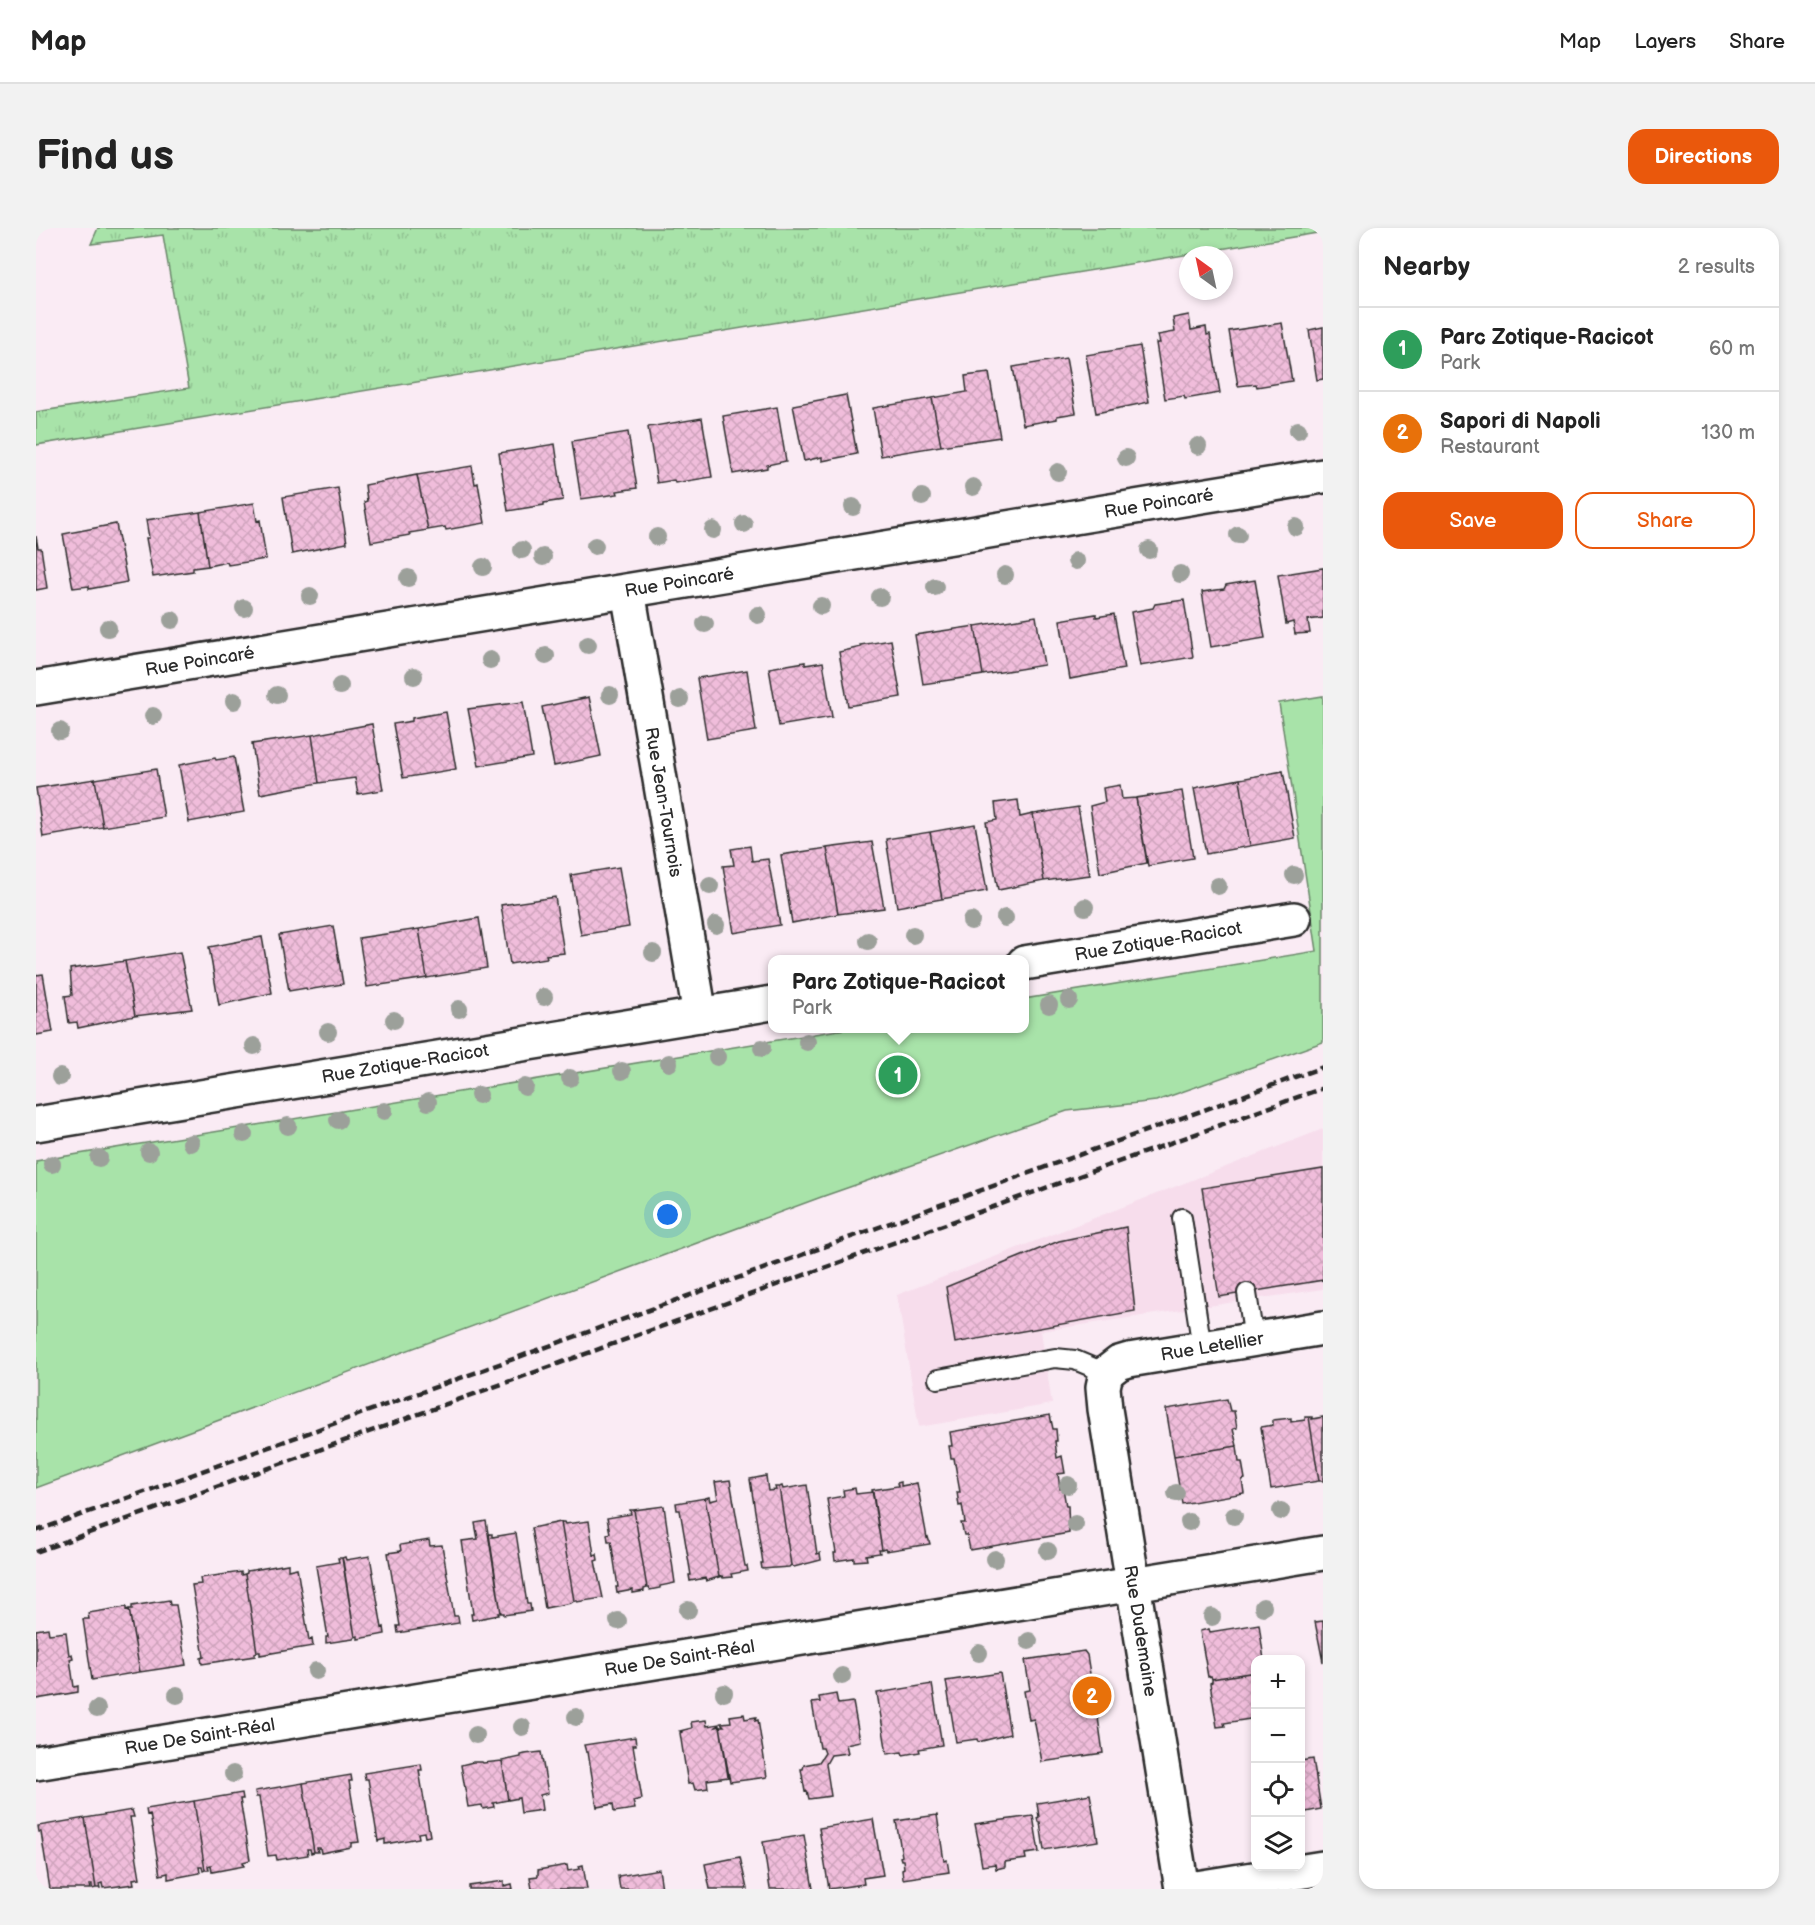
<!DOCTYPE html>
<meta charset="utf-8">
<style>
body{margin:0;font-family:"Balsamiq Sans",sans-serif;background:#f2f2f2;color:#222}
.controls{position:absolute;right:18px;bottom:18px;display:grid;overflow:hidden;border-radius:12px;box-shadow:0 3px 9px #0003}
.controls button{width:54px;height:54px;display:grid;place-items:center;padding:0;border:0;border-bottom:2px solid #e0e0e0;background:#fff;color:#222;font:30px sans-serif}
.compass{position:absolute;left:1143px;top:18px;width:54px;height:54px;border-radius:50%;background:#fff;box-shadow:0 3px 9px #0003;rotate:327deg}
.you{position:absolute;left:632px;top:987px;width:21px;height:21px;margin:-15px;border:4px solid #fff;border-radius:50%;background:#1a73e8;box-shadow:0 0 0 9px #1a73e833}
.badge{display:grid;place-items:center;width:39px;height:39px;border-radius:50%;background:#ea580c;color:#fff;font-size:20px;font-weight:700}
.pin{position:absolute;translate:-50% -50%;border:3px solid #fff;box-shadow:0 2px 6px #0006}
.popup{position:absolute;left:732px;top:727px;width:261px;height:78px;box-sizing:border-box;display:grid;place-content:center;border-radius:12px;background:#fff;filter:drop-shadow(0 2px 4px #0005);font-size:20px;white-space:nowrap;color:#767676}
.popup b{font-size:22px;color:#222}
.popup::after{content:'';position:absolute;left:50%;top:100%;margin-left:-12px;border:12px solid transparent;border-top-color:#fff}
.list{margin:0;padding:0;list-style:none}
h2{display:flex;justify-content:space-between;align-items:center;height:78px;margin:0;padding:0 24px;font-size:26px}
h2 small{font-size:20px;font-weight:400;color:#767676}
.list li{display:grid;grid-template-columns:39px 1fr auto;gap:18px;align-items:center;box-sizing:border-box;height:84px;padding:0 24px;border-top:2px solid #e0e0e0}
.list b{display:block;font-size:22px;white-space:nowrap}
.list p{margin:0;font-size:20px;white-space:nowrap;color:#767676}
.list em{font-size:20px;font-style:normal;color:#767676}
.actions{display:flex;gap:12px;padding:18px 24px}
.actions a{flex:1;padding:14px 0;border:2px solid #ea580c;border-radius:18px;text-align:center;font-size:21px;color:#ea580c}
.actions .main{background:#ea580c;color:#fff}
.icon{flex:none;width:33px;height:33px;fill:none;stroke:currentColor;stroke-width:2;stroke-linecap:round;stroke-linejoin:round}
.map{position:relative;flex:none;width:1287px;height:1661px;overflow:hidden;border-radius:18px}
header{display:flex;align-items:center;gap:36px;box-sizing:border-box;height:84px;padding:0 30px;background:#fff;border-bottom:2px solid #e0e0e0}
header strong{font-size:28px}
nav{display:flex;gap:33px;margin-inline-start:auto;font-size:21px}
.intro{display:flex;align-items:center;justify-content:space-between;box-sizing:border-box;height:144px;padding:0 36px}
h1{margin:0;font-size:42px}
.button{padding:15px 27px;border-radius:18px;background:#ea580c;color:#fff;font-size:21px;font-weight:700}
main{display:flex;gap:36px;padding:0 36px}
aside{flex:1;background:#fff;border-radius:18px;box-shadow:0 3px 9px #0003}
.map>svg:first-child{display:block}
</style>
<header>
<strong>Map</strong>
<nav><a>Map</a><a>Layers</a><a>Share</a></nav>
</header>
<div class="intro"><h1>Find us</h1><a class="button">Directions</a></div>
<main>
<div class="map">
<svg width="1287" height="1661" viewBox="0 0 1287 1661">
<defs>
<pattern id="grass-tufts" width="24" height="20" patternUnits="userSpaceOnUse" patternTransform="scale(1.5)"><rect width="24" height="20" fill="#a8e3a9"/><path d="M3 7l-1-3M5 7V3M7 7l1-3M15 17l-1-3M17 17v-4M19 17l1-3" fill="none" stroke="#91c392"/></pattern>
<pattern id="building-cross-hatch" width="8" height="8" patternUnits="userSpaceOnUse" patternTransform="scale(1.5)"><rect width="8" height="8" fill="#f0bddb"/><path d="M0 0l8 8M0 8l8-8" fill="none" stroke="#cea3bc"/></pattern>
</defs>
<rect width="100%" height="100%" fill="#faebf4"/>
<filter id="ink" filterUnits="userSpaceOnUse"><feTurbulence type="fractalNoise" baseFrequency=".0167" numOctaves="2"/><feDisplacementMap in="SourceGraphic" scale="12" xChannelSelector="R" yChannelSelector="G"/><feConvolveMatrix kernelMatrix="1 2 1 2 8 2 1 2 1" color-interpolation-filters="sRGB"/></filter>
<g filter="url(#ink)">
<path fill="#f7ddec" d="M1287,901V1061L1005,1103L1016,1176L883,1199L861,1067Z"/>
<path fill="url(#grass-tufts)" stroke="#6a876a" stroke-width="1.5" d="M62,0H1287V4L0,217V184L153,160L127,7L55,16Z"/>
<path fill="#a8e3a9" stroke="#6a876a" stroke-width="1.5" d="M1287,468V814L1120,873L1031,883L788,968L0,1260V933L809,801L988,800V771L1281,723L1243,475Z"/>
<path fill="url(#building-cross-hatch)" stroke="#2b2b2b" stroke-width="1.5" d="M1153,87L1155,102L1170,99L1171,107L1174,106L1184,165L1149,171L1148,168L1129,171L1120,115H1124L1122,107L1139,104L1137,90Z
M1246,95L1256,153L1221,159L1220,156L1202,158L1193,103Z
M1287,99V151L1281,152L1273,102Z
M1104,118L1113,174L1060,185L1050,127Z
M1030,130L1040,185L1021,188V191L987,197L977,139Z
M953,145L964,209L905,218L896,170L931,164L929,148Z
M810,167L821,226L786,233V229L768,233L757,177Z
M896,170L905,218L845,228L837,180Z
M741,179L750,233L731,237V240L697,246L687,188Z
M666,190L676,249L639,255L638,252L621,255L612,199Z
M592,204L601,260L581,263L582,266L545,271L536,213Z
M519,216L527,272L508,275V277L472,283L463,225Z
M436,238L439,256L442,255L449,295L410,302L409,299L392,302L381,247Z
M381,247L392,302L373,305L374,307L335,314L328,274L331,273L329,257Z
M302,260L311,315L256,326L247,269Z
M218,275L221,293L224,292L230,331L192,337L191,334L172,338L164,284Z
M164,284L172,338L157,340V343L117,349L110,310H113L110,292Z
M80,296L91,354L53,361V358L37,360L27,306Z
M0,308L2,320H5L11,360L0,362Z
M1287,340V390L1272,392L1274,405L1259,406L1257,394L1250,396L1242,347Z
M1219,352L1229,410L1175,419L1166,364L1188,361L1190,357Z
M1148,372L1157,429L1104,438L1095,384L1117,380L1119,376Z
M1060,386V389L1078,386L1088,441L1034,451L1024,392Z
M1000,388L1008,437L947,447L939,398Z
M939,398L947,447L887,456L879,407Z
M855,412L865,469L812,478L803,424L825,419L824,417Z
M769,434V437L787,434L796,489L743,498L733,440Z
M711,442L720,503L671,511L661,450Z
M553,469L565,528L518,538L506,479Z
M487,474L496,529L443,538L432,481Z
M410,484L420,541L367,550L357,496L376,493V490Z
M336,496L347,562L322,566L319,550L283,555L276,507Z
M276,507L283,555L224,566L216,516Z
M198,529L208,584L153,594L143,537L179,530L180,532Z
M120,541L128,589L67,599L59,551Z
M1247,543L1259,610L1214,618L1204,551Z
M59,551L67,599L7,609L0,560Z
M1204,551L1214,618L1170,626L1158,560Z
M1084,557L1086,571L1100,570L1111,635L1064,645L1054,578L1069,574L1067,560Z
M1146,563L1157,630L1112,638L1100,570Z
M982,572L984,589L997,586L1008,653L962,662L950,594L961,592L959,575Z
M1042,579L1054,647L1008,653L997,586Z
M939,596L951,663L906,671L894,604Z
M894,604L906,671L861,679L850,611Z
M836,614L848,680L802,686L791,620Z
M714,618L716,633L732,631L744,697L698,705L687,638L698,637L695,621Z
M791,620L802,686L756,695L745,627Z
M583,639L593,699L545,707L535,647Z
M519,669L528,725L510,727L511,730L474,736L465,677Z
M443,690L451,740L391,750L383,701Z
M297,698L307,756L271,762L270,760L253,763L243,707Z
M383,701L391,750L331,759L323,710Z
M226,709L236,765L183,777L173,719Z
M144,724L156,781L99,788L89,733Z
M89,733L99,788L42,800L41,794L33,795L29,768L36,767L34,741Z
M7,746L17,804L0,807V747Z
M1287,941V1052L1183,1069L1166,960Z
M1090,999L1099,1083L919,1115L910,1059L1023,1013Z
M1191,1171L1194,1183H1198L1201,1200L1197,1201L1201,1218L1138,1228L1130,1181Z
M1014,1187L1017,1201H1020L1021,1213H1019L1021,1230L1026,1228L1029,1245L1022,1246L1024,1261L1027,1260L1030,1278H1032L1033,1305L934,1322L931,1307H928L925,1295H929L926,1277L923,1278L921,1264H924L918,1230H915L913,1218H916L914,1204Z
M1269,1189H1273L1283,1253L1235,1261L1225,1199L1237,1197V1192L1255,1190V1194L1269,1192Z
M1273,1189H1276V1191L1287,1189V1253H1283Z
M1201,1218L1203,1234H1206L1209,1251L1206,1252L1208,1265L1146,1276L1138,1228Z
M730,1248L732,1263L740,1262L739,1259H743L755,1337L753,1339L726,1341L725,1335H727L714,1251Z
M694,1252L709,1338H711L712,1343L695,1346L696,1349L687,1350L686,1348L683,1349L669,1270L673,1269L674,1273L682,1271L679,1254Z
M865,1254V1258L881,1255L891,1310L892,1309L894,1316L850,1323L849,1321L846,1322L836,1262L862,1258L861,1255Z
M771,1257L781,1326L784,1325L785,1332L758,1339L755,1337L743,1259L746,1258L747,1261Z
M819,1260L820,1266L837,1264L846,1322H843L844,1325L830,1327L831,1332L818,1333V1330L799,1333L798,1325H800L791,1271L808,1268L807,1262Z
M669,1270L683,1349L670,1353L669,1350L654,1353L653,1347H655L644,1282H641L640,1275Z
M628,1278L639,1355L624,1358V1360L614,1362L613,1360H611L598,1282Z
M594,1282H598L611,1360L608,1361V1363L597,1365V1362L581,1365L580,1359H582L575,1313H572L571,1306L574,1305L571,1290L595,1286Z
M450,1293L465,1385H462L463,1387L436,1392L435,1386H437L426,1313L442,1311L439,1295Z
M553,1293L558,1327L561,1326L562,1332L559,1333L567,1370L541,1374V1373H538L525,1294H528L529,1296Z
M525,1294L538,1373L535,1375L509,1380L495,1300Z
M480,1305L491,1376H494L495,1383L468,1387V1385H465L453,1306H456V1309Z
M393,1312L394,1318L406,1317L418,1388H422L423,1395L362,1405L361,1398H364L352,1325L365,1323L364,1317Z
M334,1328L346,1400L348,1399L349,1406L322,1411V1408L319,1409L306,1330L309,1329L310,1332Z
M302,1330H306L307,1333L319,1409L317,1411L290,1415V1409H292L280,1338L303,1334Z
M252,1336V1342L261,1340L273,1412L276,1411L277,1418L224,1427V1424H221L209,1346L211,1345V1343Z
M205,1344V1347L209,1346L221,1424L219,1425V1428L166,1436L165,1430L168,1429L156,1357L165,1356L164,1350Z
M133,1372L134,1377H140L150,1437L104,1444L93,1381H96V1378Z
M90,1379V1382L93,1381L104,1444L56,1452L47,1391H53L52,1385Z
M1287,1393V1434L1279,1394Z
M1223,1396L1228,1432H1220V1444L1176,1451L1175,1448L1172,1449L1164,1403L1173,1401L1174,1404Z
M12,1400L13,1406L30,1404L33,1427L36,1426L37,1430L34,1431L38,1459L42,1458V1464L0,1471V1402Z
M1048,1423L1051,1427L1055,1452H1061L1066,1481L1061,1482L1067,1525L1006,1534L998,1491L993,1492L988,1463L994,1462L989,1432Z
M1220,1444V1490L1188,1495L1189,1498L1181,1499L1174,1455L1176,1454V1451Z
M964,1445L974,1506L942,1514L941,1511L920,1514L910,1453Z
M896,1456L906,1517L883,1521L884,1524L867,1527L866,1524L851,1526L841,1465Z
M800,1466L802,1476L817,1474L824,1513L810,1516L812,1525L795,1527L790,1536L795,1568L773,1571L771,1563L769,1564L765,1541H767L768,1537L783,1534L789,1525L787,1520H784L776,1475L784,1474L783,1469Z
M708,1486L709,1491L720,1489L719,1493L722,1492L731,1549L694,1554L684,1498H688L685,1495L695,1494L694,1488Z
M670,1492L671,1498L683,1496L680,1499L684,1498L692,1549L671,1552L672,1560L659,1562L657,1555L652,1556L644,1505L646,1504L644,1503L656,1500L655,1494Z
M599,1509L600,1517H597L606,1571L597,1573L599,1581L578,1584L577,1576L561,1579L552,1524H550L548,1517Z
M505,1524L512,1565L504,1567L506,1582L485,1585L483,1570L472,1572L466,1533L485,1529V1527L489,1526Z
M1277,1531L1285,1581L1265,1585L1267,1591H1264V1533Z
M466,1533L472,1572L457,1575L458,1579L447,1581L446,1577L432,1579L425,1537L437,1534H446L447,1535Z
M385,1536L386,1542H383L394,1608L389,1609L388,1604L382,1605L383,1610L349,1616V1611L342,1613L332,1551H329L328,1545Z
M315,1547L316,1553H313L323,1614L315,1615V1619L285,1625L284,1620H281L282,1624H278L267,1555Z
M267,1555L278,1624L275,1625L274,1621H271L272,1627L241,1632L240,1627L232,1628L223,1569H220L219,1563Z
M206,1565L207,1571H204L214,1632L207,1634L208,1638L176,1644L175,1637L172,1638L173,1642H169L158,1573Z
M1054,1566L1062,1613L1008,1622L1004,1594H1002L1001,1590L1003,1589L1001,1575Z
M158,1573L169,1642L167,1643L166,1639H163L164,1645L132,1651V1645L124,1647L114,1586L111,1587L110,1581Z
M96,1582L98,1589H94L104,1650L97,1651L98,1656L67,1660L66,1655L63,1656L64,1660H60L49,1590Z
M901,1587L908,1633L911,1632L913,1644L867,1651L866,1641L868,1640L867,1632H865L864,1629L866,1628L860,1593Z
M997,1588L1003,1624L989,1626L990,1631L969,1634V1639L960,1641L959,1636L946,1638L943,1620L941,1616H943L939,1596Z
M49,1590L60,1660L56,1661V1657H53L54,1661H14L5,1604H3L2,1598Z
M837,1591L847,1647L827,1650L828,1656L793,1661L783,1600Z
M768,1607L777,1661H734L727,1614Z
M704,1629L711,1661H674L669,1636Z
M531,1637L532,1643L544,1641L543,1638L547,1637L551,1661H496L494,1649L502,1648V1642Z
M623,1641L626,1661H584L582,1648Z
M468,1653V1658L476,1656L477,1661H433V1658Z"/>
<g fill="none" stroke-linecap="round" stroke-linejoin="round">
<defs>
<path id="lane" d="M1146,990L1166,1120
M1211,1065L1218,1112
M902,1151L1019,1130L1039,1132L1070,1145"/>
<g id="street">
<path id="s1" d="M592,363L664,787"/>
<path id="s2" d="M0,460L1287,248"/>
<path id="s3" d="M988,735L1258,691"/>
<path id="s4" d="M0,896L736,775"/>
<path id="s5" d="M1070,1145L1083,1135L1093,1132L1287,1100"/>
<path id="s6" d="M0,1535L1287,1325"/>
<path d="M1154,1661L1287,1640"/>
</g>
<g id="secondary">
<path id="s7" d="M1070,1145L1067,1159L1069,1181L1146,1661"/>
</g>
</defs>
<use href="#lane" stroke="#2b2b2b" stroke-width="22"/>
<use href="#street" stroke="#2b2b2b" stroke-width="38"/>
<use href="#secondary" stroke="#2b2b2b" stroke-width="38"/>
<use href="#lane" stroke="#fff" stroke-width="18"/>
<use href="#street" stroke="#fff" stroke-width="33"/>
<use href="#secondary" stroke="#fff" stroke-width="33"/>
<path stroke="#2b2b2b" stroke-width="4.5" stroke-dasharray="9 4.5" stroke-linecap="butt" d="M0,1303L1287,839
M0,1324L1287,860"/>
</g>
<g fill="#9ca09a">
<circle cx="1262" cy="202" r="9"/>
<circle cx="1162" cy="218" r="9"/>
<circle cx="1090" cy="230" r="9"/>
<circle cx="1022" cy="244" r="9"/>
<circle cx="937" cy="259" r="9"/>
<circle cx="886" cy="269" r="9"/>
<circle cx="817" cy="279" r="9"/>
<circle cx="708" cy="296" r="9"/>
<circle cx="1260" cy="299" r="9"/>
<circle cx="677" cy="302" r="9"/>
<circle cx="1202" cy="307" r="9"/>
<circle cx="621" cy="309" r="9"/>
<circle cx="559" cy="318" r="9"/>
<circle cx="486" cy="322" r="9"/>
<circle cx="1113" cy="322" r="9"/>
<circle cx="507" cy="329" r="9"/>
<circle cx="1040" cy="333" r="9"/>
<circle cx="447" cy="339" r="9"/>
<circle cx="1144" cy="346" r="9"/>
<circle cx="969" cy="347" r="9"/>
<circle cx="372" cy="350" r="9"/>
<circle cx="899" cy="359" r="9"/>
<circle cx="274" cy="368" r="9"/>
<circle cx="844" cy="369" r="9"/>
<circle cx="785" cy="378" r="9"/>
<circle cx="208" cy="380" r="9"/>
<circle cx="722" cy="387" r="9"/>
<circle cx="136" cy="392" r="9"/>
<circle cx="669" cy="396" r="9"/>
<circle cx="72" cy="400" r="9"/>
<circle cx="552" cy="417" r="9"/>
<circle cx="510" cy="428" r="9"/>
<circle cx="454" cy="432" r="9"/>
<circle cx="378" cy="448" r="9"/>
<circle cx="304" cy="458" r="9"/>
<circle cx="241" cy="467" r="9"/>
<circle cx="574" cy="467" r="9"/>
<circle cx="644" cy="471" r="9"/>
<circle cx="198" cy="473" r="9"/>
<circle cx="117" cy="488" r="9"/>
<circle cx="24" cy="503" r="9"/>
<circle cx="1258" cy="647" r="9"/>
<circle cx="674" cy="658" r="9"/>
<circle cx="1182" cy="658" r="9"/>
<circle cx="1049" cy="679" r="9"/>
<circle cx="969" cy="690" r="9"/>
<circle cx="935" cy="693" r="9"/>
<circle cx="680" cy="697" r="9"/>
<circle cx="877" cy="707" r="9"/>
<circle cx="832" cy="713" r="9"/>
<circle cx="617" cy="725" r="9"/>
<circle cx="508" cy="769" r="9"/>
<circle cx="1033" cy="772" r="9"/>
<circle cx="1013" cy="777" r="9"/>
<circle cx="423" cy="781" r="9"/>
<circle cx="358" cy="792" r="9"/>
<circle cx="292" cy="804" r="9"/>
<circle cx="771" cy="814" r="9"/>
<circle cx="218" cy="818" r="9"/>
<circle cx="726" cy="820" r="9"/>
<circle cx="681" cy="829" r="9"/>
<circle cx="633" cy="835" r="9"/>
<circle cx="586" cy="843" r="9"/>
<circle cx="24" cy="849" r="9"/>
<circle cx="534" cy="850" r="9"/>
<circle cx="489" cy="859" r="9"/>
<circle cx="443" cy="867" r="9"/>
<circle cx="392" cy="874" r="9"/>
<circle cx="348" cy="883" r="9"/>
<circle cx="302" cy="892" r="9"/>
<circle cx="252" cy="898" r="9"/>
<circle cx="208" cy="906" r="9"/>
<circle cx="155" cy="915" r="9"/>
<circle cx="113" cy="924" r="9"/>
<circle cx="63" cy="930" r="9"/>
<circle cx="16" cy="936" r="9"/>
<circle cx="1032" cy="1257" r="9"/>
<circle cx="1140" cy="1265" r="9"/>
<circle cx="1245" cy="1283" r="9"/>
<circle cx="1198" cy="1288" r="9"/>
<circle cx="1153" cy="1294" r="9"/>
<circle cx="1039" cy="1296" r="9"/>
<circle cx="1012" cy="1323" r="9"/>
<circle cx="959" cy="1331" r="9"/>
<circle cx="1227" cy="1379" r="9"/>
<circle cx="652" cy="1382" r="9"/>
<circle cx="1176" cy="1389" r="9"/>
<circle cx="582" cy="1393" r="9"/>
<circle cx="993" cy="1413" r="9"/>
<circle cx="943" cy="1425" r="9"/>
<circle cx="280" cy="1443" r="9"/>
<circle cx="806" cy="1448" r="9"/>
<circle cx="688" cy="1465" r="9"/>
<circle cx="141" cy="1467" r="9"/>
<circle cx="61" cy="1481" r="9"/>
<circle cx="540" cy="1489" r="9"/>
<circle cx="486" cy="1499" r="9"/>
<circle cx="440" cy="1507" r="9"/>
<circle cx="197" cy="1546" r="9"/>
</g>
</g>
<g text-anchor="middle" stroke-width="4.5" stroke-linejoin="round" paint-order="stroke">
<g font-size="18" fill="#2b2b2b" stroke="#fff">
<text dy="6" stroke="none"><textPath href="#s2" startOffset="1138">Rue Poincaré</textPath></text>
<text dy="6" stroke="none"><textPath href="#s2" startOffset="652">Rue Poincaré</textPath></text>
<text dy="6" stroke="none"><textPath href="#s2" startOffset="166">Rue Poincaré</textPath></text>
<text dy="6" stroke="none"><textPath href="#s1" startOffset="214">Rue Jean-Tournois</textPath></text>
<text dy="6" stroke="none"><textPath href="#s3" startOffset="136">Rue Zotique-Racicot</textPath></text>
<text dy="6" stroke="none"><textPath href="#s4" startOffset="374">Rue Zotique-Racicot</textPath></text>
<text dy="6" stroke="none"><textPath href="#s5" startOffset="111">Rue Letellier</textPath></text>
<text dy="6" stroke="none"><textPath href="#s7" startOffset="261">Rue Dudemaine</textPath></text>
<text dy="6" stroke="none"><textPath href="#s6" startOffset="652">Rue De Saint-Réal</textPath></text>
<text dy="6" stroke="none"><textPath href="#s6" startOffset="166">Rue De Saint-Réal</textPath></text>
</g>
</g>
</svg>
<div class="controls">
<button>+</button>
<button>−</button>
<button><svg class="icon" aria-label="locate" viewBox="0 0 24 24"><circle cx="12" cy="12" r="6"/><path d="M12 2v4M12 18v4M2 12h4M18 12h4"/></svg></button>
<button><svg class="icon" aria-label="layers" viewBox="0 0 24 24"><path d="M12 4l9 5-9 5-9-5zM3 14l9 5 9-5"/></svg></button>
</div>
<svg class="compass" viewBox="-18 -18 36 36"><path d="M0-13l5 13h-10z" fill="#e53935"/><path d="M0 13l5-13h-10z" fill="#767676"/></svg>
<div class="you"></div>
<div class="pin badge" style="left:862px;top:847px;background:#2e9e5b">1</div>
<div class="popup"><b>Parc Zotique-Racicot</b>Park</div>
<div class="pin badge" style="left:1056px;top:1468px;background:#e8710a">2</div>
</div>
<aside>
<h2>Nearby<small>2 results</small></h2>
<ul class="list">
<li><span class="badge" style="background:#2e9e5b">1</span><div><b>Parc Zotique-Racicot</b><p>Park</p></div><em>60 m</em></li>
<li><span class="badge" style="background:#e8710a">2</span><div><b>Sapori di Napoli</b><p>Restaurant</p></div><em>130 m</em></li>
</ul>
<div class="actions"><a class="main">Save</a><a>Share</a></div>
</aside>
</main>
